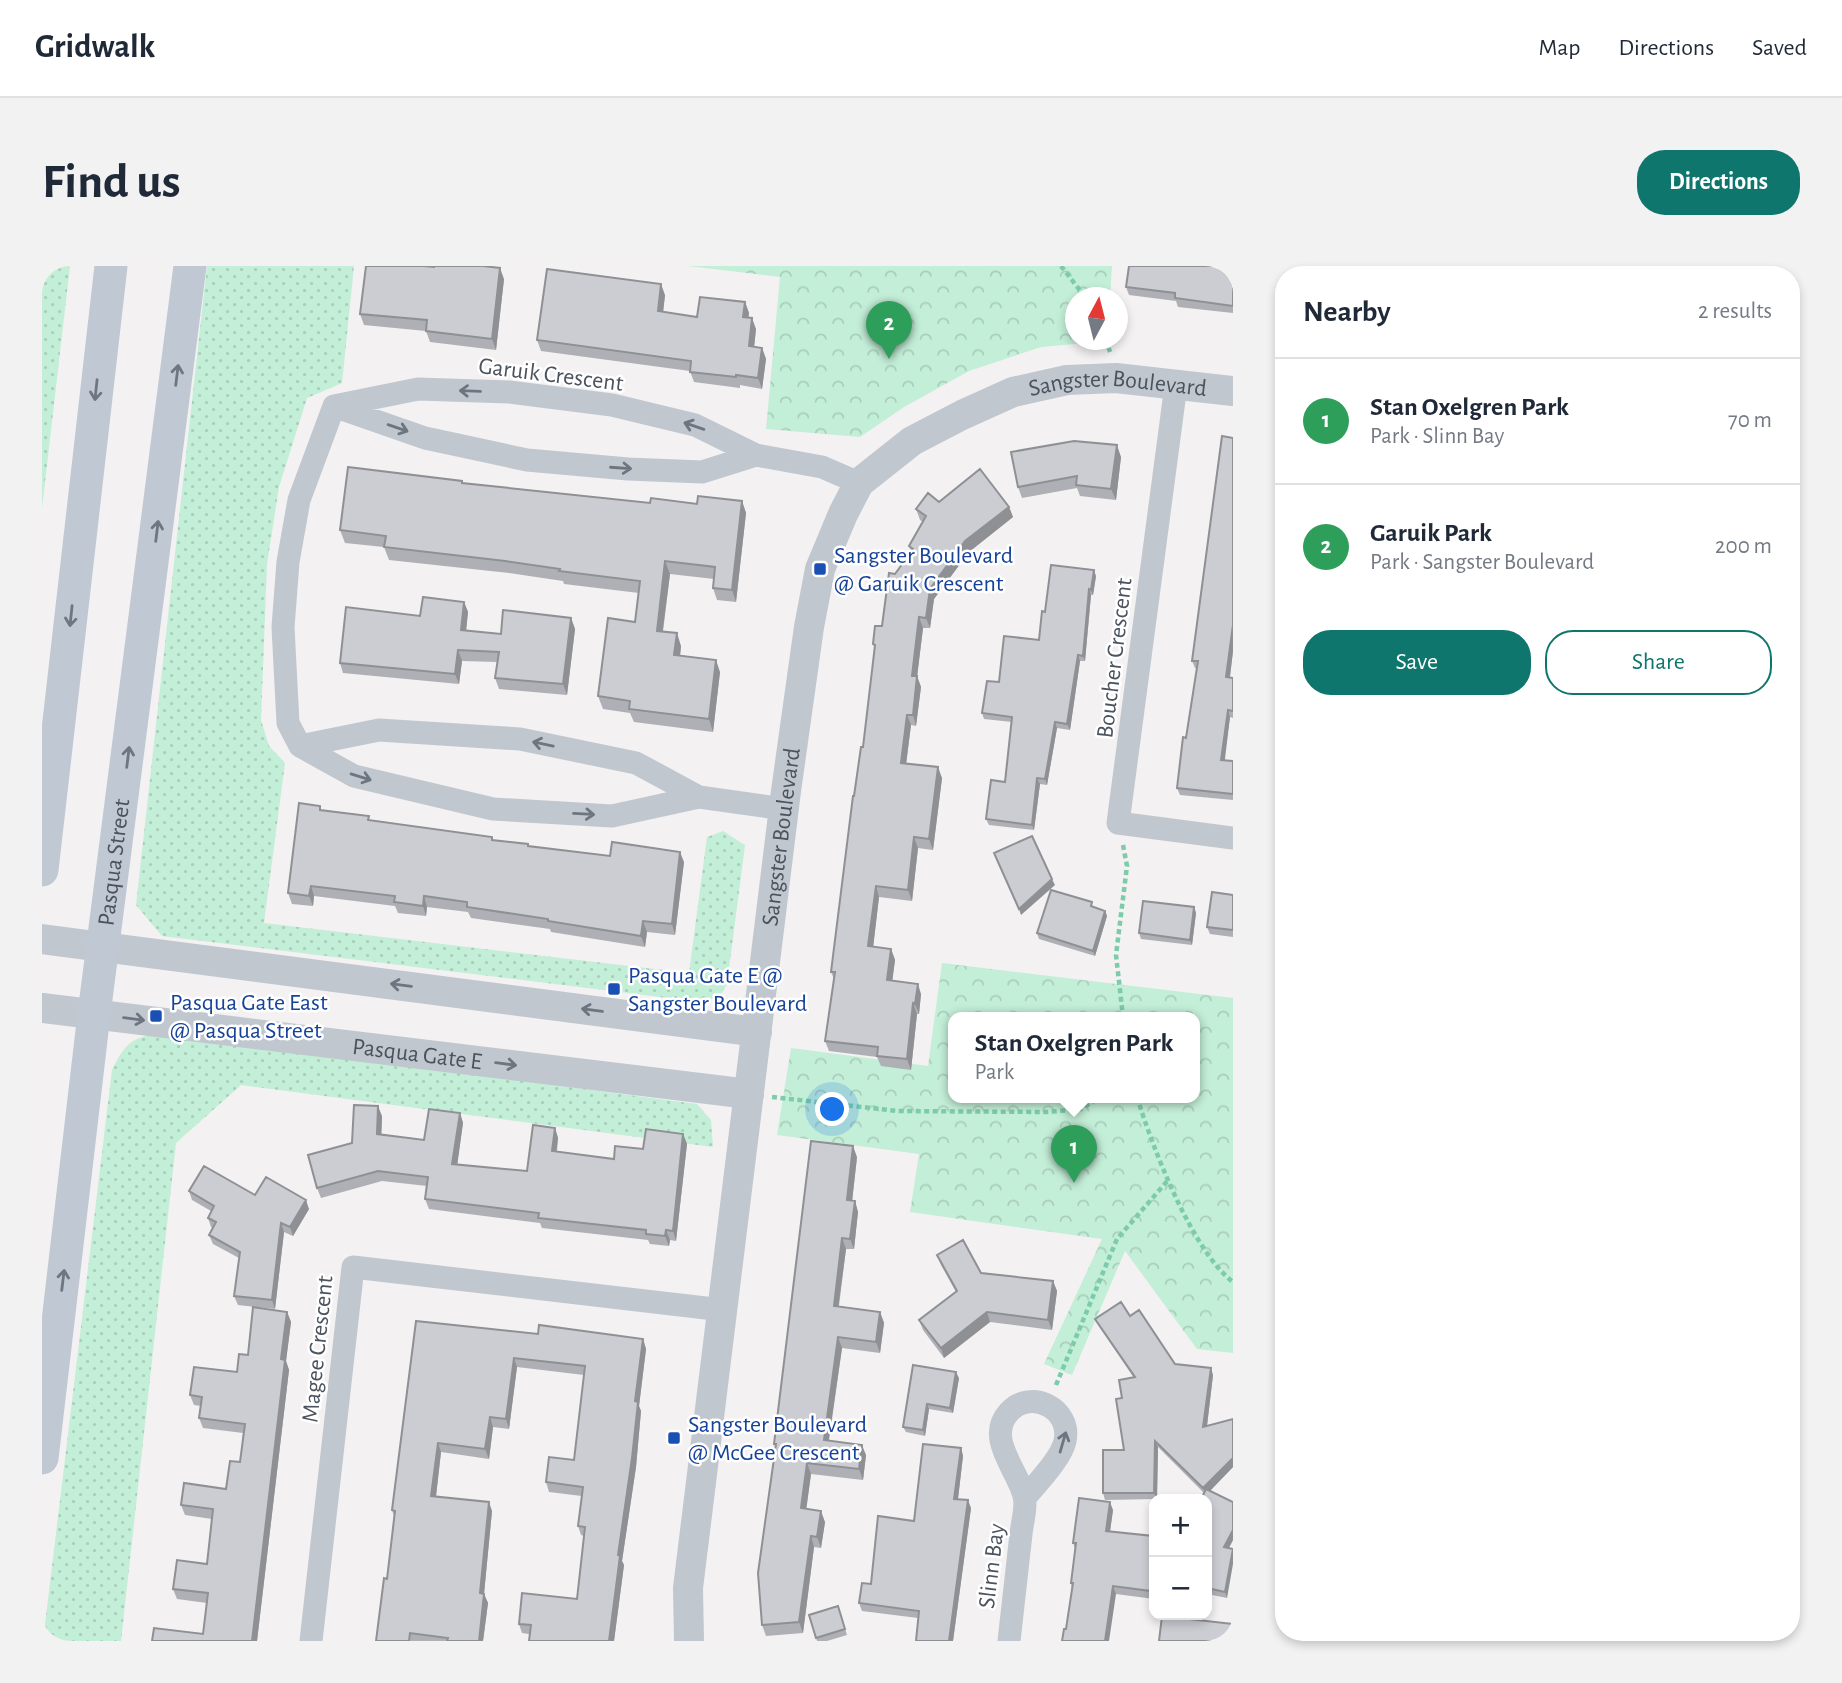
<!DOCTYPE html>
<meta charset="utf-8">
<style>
body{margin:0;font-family:"Alegreya Sans",sans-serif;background:#f2f2f3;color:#1f2937}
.controls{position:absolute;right:21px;bottom:21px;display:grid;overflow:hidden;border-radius:14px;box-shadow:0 4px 10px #0003}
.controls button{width:63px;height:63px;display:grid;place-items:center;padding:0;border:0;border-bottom:2px solid #e0e1e3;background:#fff;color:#1f2937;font:35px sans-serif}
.compass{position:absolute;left:1023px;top:21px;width:63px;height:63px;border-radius:50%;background:#fff;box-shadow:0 4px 10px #0003;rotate:7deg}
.you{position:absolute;left:791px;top:844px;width:24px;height:24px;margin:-18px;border:5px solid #fff;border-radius:50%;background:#1a73e8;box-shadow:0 0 0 10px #1a73e833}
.badge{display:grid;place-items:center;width:46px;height:46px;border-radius:50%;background:#0f766e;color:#fff;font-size:23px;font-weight:700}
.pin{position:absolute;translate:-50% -58px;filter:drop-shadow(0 2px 4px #0008)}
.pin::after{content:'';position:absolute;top:37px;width:24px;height:21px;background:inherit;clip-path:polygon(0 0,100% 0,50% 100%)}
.popup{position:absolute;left:906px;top:746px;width:252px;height:91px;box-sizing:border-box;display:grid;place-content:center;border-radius:14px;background:#fff;filter:drop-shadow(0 2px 5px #0005);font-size:23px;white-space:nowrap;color:#747a83}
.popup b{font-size:26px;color:#1f2937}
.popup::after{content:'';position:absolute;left:50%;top:100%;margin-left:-14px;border:14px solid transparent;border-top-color:#fff}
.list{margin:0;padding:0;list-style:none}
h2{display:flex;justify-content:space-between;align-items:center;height:91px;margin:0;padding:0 28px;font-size:30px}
h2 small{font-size:23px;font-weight:400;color:#747a83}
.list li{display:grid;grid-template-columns:46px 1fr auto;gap:21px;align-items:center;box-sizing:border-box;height:126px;padding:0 28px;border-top:2px solid #e0e1e3}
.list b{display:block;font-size:26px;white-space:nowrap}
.list p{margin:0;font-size:23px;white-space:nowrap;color:#747a83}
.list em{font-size:23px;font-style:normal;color:#747a83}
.actions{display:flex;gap:14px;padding:21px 28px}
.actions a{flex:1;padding:16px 0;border:2px solid #0f766e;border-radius:28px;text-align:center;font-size:24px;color:#0f766e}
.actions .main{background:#0f766e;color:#fff}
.map{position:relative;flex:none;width:1191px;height:1375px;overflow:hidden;border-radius:28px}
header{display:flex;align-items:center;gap:42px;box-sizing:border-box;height:98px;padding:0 35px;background:#fff;border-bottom:2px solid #e0e1e3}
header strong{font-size:33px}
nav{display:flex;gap:38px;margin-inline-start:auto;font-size:24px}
.intro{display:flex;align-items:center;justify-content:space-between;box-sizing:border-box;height:168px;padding:0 42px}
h1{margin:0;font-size:49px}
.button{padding:18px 32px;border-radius:28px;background:#0f766e;color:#fff;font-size:24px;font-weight:700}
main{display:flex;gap:42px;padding:0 42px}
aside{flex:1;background:#fff;border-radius:28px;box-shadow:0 4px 10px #0003}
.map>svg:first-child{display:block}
</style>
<header>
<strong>Gridwalk</strong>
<nav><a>Map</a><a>Directions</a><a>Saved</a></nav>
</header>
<div class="intro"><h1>Find us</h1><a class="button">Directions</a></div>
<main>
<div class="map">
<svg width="1191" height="1375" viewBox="0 0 1191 1375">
<defs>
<pattern id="grass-dots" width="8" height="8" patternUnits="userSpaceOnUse" patternTransform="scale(1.75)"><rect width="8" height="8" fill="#c3eed7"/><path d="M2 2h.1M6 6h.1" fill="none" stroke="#a9cebb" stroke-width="1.8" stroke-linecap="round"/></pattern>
<pattern id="forest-crowns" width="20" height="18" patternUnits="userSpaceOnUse" patternTransform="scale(1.75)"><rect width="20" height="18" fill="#c3eed7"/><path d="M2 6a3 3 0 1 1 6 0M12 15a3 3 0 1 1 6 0" fill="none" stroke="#a9cebb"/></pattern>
</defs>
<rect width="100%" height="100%" fill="#f3f1f1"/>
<path fill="url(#grass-dots)" d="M0,0H28L0,242Z
M165,0H312L300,117L265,132L237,221L225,298L219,454L227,480L243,497L222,657L647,707L665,571L681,565L703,579L685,718L677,732L651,735L120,670L94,639Z
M118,767L655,838L669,854L671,881L199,819L134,877L79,1375H1L70,804C83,778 88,772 118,767Z"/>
<path fill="url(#forest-crowns)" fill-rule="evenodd" d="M646,0H1070L1068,31L1034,32V74L1065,75L999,81L927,105L862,141L818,171L724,163L738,11Z
M900,697L1191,732V1087L1155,1083L1083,985L1030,1109L1002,1098L1060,973L868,946L877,888L735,869L749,782L886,800ZM911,751H1153V831H911Z"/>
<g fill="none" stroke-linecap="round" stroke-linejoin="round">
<path stroke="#7ccbaa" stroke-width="4.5" stroke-dasharray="5 3.5" stroke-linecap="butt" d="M1019,0L1044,32
M1064,74L1068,86
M1081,579L1085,600L1074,689L1081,751
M730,831L856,845L1005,846L1039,843L1058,831
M1095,831C1110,880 1150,985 1191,1016
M1014,1119L1075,973L1127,913"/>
<path stroke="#c0c7cf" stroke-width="23" d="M1134,119L1076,557L1191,572
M292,140L257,234L246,296L241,361L246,457L258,480L312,510L451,543L570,550L657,531
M292,140L376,123L467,126L570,139L653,159L714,189L780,201L817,217
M294,141L383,172L485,194L586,203L660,206L714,189
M258,480L337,464L478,473L594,497L657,531L742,543
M269,1375L311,1001L681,1044
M967,1375C971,1339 975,1304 979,1268C980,1257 985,1241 982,1230C976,1204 943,1172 967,1146C989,1122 1030,1143 1023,1175C1019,1193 995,1217 983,1232"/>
<g stroke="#c0c7cf" stroke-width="30">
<path d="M0,673L715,766"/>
<path id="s1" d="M0,742L707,828"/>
<path id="s2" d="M647,1375L646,1322L744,525L767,361L778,303L801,248L817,217L870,175L920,149L971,126L1025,114L1074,112L1191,125"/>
</g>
<g stroke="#c0c8d4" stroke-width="33">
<path d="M0,604L69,0"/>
<path id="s3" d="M0,1192L52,748L148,0"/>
</g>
</g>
<path fill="#afb0b5" d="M1191,0V47L1136,41L1134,35L1087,29L1084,21Z
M392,1L462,13L454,84L388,76L384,65L322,59L318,48Z
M623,29L621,46L655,51L703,36L707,47L706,52L714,63L712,81L720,82L724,93L720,123L698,119V122L652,116L648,105L499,85L495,74Z
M1191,172V385L1188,411L1191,412V452L1188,451L1182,494L1191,495V534L1138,529L1135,522L1155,402H1153L1150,395Z
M1079,191L1074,234L1038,230L1035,222L980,232L976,221Z
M421,217L608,237L655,238L700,235L704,247L694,336L675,334L671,322L672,313L628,308L621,366L639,380L638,389L678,406L671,466L592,456L588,447L561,443L556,430L593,356L597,327L522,318L521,315L467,307L347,294L342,281L303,277L298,264Z
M897,236L967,241L971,251L927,286L892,333L888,362H881L875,410L879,421L874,460L869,459L864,497L900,512L891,584L876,582L870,635L837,631L831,681L849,683L853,694L850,715L879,728L877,748H875L869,804L839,800L835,791L787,785L783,775L792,713L789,706L812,530L821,481L833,383L831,378L840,360L853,308L869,286L867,280L881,256L878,254L874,243Z
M1054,310L1051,329H1049L1043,395H1038L1028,464L1015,462L1005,519L998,518L992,564L947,559L944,553L963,516L970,456L942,453L940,447L957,416L997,374L1003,346Z
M422,336L426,346L424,365L459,368L529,352L533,363L525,429L457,423L453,412L455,396L420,395L417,418L301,407L298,397L378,350Z
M280,544L328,554L451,574L486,578L487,580L568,590L642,596L633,669L605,666L603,681L509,666L508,663L429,652L426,646L385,641L384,650L356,647L353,640L272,630L271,640L250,638L246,627Z
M1191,629V671L1168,668L1165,661Z
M1052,641L1063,645L1065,650L1053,690L997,673L995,667Z
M1152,641L1154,647L1150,679L1099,673L1097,667Z
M418,847L421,857L415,898L485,905L513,862L516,872L515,886L572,893L641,868L645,878L634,975L628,974L627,980L608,978L606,974L500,962L498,957L387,943L383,933L385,920L340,915L279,932L275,922L310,877L340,850L339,869L382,874Z
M815,891L810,935H813L816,946L812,983H804L797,1040L838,1046L842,1057L838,1087L800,1082L787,1175L824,1189L821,1214L769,1208L764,1243L783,1256L779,1282L772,1281L761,1367L724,1370L720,1359L734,1183L732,1178Z
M147,925L213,929L267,943L251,970L242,966L233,1043L196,1039L192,1030L197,992L171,978L167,969L171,962L169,961L166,952L169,945L150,934Z
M895,989L939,1007L1011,1015L1015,1025L1010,1064L948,1056L902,1092L881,1064L877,1054L914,1026L899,999Z
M245,1046L249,1056L244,1095L247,1104L215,1375H110L161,1368L165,1337L135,1333L131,1323L165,1298L170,1253L143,1249L139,1239L184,1223L198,1196L201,1167L161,1162L157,1152L159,1140L152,1139L148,1129L195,1106L206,1089Z
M1088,1050L1133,1098L1171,1109L1165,1160L1191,1153V1201L1168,1225L1191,1236V1274L1187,1282L1185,1332L1165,1328V1233L1162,1227L1116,1181L1115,1233L1063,1234L1061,1227L1082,1184L1080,1132L1092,1112L1056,1059L1053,1053Z
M374,1055L496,1068L601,1073L604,1083L597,1140L599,1145L594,1201L580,1295L582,1299L572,1375H487V1368L480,1367L477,1358L535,1333L542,1270L539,1269L536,1260L540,1230L507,1226L504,1216L532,1194L542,1109L475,1101L467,1163L451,1161L447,1193L399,1186L394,1230L450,1245L442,1328L446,1337L441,1375H334L345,1313L352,1250L350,1244Z
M871,1099L917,1112L911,1147L887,1143L883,1170L864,1166L861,1161Z
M919,1182L921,1190L916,1233L929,1242L911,1375H874L876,1352L820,1345L817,1337L829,1318L872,1255Z
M1071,1244L1068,1265L1111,1270L1112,1333L1074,1328L1024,1363L1030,1322L1029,1317L1033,1283L1031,1277Z
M796,1340L805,1369L785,1375H775L767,1349Z"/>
<path fill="#8e9094" d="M458,2L462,13L454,84L450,73Z
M619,18L623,29L620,56L616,45Z
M703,36L707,47L705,62L701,51Z
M710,52L714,63L711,91L707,80Z
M720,82L724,93L720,123L716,112Z
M1075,179L1079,191L1074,234L1069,223Z
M700,235L704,247L694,336L690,324Z
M967,241L971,251L927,286L892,333L888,362L884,352L888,323L923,275Z
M623,295L628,308L619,377L615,365Z
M1052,304L1054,310L1051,329L1049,324Z
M1047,323L1049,329L1043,395L1041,390Z
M422,336L426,346L423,375L419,364Z
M877,351L881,362L874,420L870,410Z
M529,352L533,363L525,429L521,418Z
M1191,359V385L1187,418L1184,411Z
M635,367L639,380L637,401L632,389Z
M416,384L420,395L417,418L413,408Z
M1036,389L1038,395L1028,464L1025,458Z
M674,394L678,406L671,466L667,453Z
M875,410L879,421L874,460L871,449Z
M1186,444L1188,451L1182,501L1179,494Z
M865,449L869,459L863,507L859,497Z
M1013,456L1015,462L1005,519L1003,513Z
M896,501L900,512L891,584L887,573Z
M995,512L998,518L992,564L990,559Z
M872,571L876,582L870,635L866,624Z
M638,586L642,596L633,669L630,658Z
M1010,613L1013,619L979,649L977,643Z
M269,620L272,630L271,640L267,630Z
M834,620L837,631L830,691L826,680Z
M382,630L385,641L384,650L381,640Z
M1152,641L1154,647L1150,679L1148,674Z
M1063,645L1065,650L1053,690L1051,685Z
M601,655L605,666L603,681L599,670Z
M849,683L853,694L849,725L845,714Z
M876,718L879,728L877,748L873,738Z
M871,737L875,748L869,804L865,793Z
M336,840L340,850L339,879L335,868Z
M418,847L421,857L414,908L410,898Z
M513,862L516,872L513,895L510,885Z
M641,868L645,878L634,975L631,965Z
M811,880L815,891L809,945L805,934Z
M264,934L267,943L251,970L248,961Z
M813,935L816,946L812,983L808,973Z
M239,957L242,966L233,1043L230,1034Z
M624,964L628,974L627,980L623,970Z
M800,972L804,983L795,1050L792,1040Z
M1011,1015L1015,1025L1010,1064L1006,1054Z
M245,1046L249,1056L244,1095L247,1104L215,1375H210L239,1093Z
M838,1046L842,1057L838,1087L834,1076Z
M945,1046L948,1056L902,1092L899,1082Z
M796,1071L800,1082L785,1185L782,1174Z
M601,1073L604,1083L597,1140L599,1145L594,1201L580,1295L582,1299L572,1375H567L576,1289Z
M472,1092L475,1101L467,1163L464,1153Z
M1169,1102L1171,1109L1164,1168L1161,1161Z
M914,1106L917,1112L911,1147L908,1142Z
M885,1138L887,1143L883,1170L881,1164Z
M448,1151L451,1161L447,1193L443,1183Z
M1113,1175L1116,1181L1115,1233L1112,1227Z
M396,1177L399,1186L393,1239L389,1230Z
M820,1179L824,1189L821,1214L817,1203Z
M919,1182L921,1190L915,1241L912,1233Z
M1191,1192V1201L1164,1229L1161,1222Z
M765,1197L769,1208L763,1253L759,1242Z
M926,1234L929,1242L911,1375H907Z
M447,1236L450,1245L442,1328L446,1337L441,1375H437L438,1327Z
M1068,1236L1071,1244L1067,1273L1064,1265Z
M779,1245L783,1256L779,1282L775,1271Z
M1191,1264V1274L1184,1287L1182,1281Z
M769,1270L772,1281L761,1367L757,1356Z
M1111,1270L1112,1273V1333L1109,1325Z
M1191,1283V1298L1185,1332L1183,1326Z
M1071,1320L1074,1328L1067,1375H1063Z"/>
<path fill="#cbcdd3" stroke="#8e9094" stroke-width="2" d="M324,0H382L392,1V0H441L458,2L450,73L384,65L385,54L318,48Z
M1087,0H1191V40L1133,32V27L1084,21Z
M505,3L619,18L616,45L655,51L658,31L703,36L701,51L710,52L707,80L720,82L716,112L694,109V111L648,106L649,95L495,74Z
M1180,170L1191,172V359L1184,411L1191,412V445L1186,444L1179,494L1191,495V528L1135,522L1141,471L1144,472L1156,395H1150Z
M1032,175L1075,179L1069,223L1034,219L1035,210L976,221L969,186Z
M306,201L420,215V217L608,237L609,232L655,238L656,230L700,235L690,324L671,322L673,301L623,295L615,365L635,367L632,389L674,394L667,453L587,443L588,435L556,430L566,352L593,356L598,315L517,305L518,303L463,295L342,281L344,270L298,264Z
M938,203L967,241L923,275L888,323L884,352L877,351L870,410H875L871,449H865L859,497L896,501L887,573L872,571L866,624L834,620L826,680L849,683L845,714L876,718L873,738L871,737L865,793L835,790L836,781L783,775L793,706H789L811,530H812L819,481H821L833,379L831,378L833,360H840L847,307L853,308L871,283L867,280L884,250L874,243L886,227L897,236Z
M1009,299L1052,304L1049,324L1047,323L1041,390L1036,389L1025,458L1013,456L1003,513L995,512L990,559L944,553L949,514L963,516L970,451L940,447L945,415L957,416L962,370L997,374L1000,345L1003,346Z
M381,331L422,336L419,364L459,368L461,344L529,352L521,418L453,412L457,386L416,384L413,408L298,397L304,341L378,350Z
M257,537L278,540V544L327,550L326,554L450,571V574L486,578V580L568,590L570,576L638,586L630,658L601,655L599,670L506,655V653L425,641V636L382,630L381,640L352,636L353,630L269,620L267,630L246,627Z
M990,570L1010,613L977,643L952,587Z
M1009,624L1050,636L1049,640L1063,645L1051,685L995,667Z
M1170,626L1191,629V664L1165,661Z
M1101,635L1152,641L1148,674L1097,667Z
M312,839L336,840L335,868L382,874L387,843L418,847L410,898L485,905L491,859L513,862L510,885L572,893L573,880L601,883L604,863L641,868L631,965L624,964L623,970L604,968V964L496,952L497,947L383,933L386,911L336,905L275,922L266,889L310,877Z
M769,875L811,880L805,934L813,935L808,973L800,972L792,1040L838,1046L834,1076L796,1071L782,1174L820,1179L817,1203L765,1197L759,1242L779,1245L775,1271L769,1270L757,1356L720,1359L716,1307L734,1178H732Z
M162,900L213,929L224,911L264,934L248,961L239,957L230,1034L192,1030L198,986L167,969L174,956L166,952L172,940L147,925Z
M921,974L939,1007L1011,1015L1006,1054L945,1046L899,1082L877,1054L915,1025L895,989Z
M1079,1036L1088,1050L1097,1044L1133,1098L1169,1102L1161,1161L1191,1153V1192L1161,1222L1113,1175L1112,1227H1061V1184H1082L1074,1133L1080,1132L1077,1114L1093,1111L1053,1053Z
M211,1041L245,1046L239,1093L243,1094L210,1375H110L112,1362L161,1368L166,1327L131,1323L135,1294L165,1298L171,1243L139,1239L142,1217L184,1223L188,1195L198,1196L203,1158L157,1152L160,1131L148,1129L152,1101L195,1106L197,1088L206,1089Z
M374,1055L496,1068L497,1059L601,1073L593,1135L596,1136L590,1192L576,1289L578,1290L567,1375H487L489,1359L477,1358L480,1327L535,1333L543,1261L536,1260L541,1221L504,1216L507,1191L532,1194L543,1100L472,1092L464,1153L448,1151L443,1183L396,1177L389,1230L447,1236L438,1327L442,1328L437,1375H405L406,1372L368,1367L367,1375H334L342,1312L345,1313L353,1245L350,1244Z
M871,1099L914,1106L908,1142L885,1138L881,1164L861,1161Z
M881,1178L919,1182L912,1233L926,1234L907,1375H874L877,1345L817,1337L820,1317L829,1318L836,1250L872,1255Z
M1164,1223L1191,1236V1264L1182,1281L1191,1283L1183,1326L1165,1322V1233H1159Z
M1037,1232L1068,1236L1064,1265L1111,1270L1109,1325L1071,1320L1063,1375H1020L1022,1363H1024L1031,1317H1029L1034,1277H1031Z
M796,1340L803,1363L774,1372L767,1349Z
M1120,1350L1191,1358V1375H1117Z"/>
<defs><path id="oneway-shaft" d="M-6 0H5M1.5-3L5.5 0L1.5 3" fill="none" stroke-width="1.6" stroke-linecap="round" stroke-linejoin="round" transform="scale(1.75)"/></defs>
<g stroke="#6d7681">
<use href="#oneway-shaft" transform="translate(135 109) rotate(-83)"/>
<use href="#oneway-shaft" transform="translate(54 124) rotate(96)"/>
<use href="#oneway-shaft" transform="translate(115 265) rotate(-83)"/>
<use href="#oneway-shaft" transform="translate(29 350) rotate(96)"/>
<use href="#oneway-shaft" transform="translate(86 491) rotate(-83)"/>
<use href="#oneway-shaft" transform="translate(21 1014) rotate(-83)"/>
</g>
<g stroke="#6d7680">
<use href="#oneway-shaft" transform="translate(428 125) rotate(-178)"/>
<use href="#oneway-shaft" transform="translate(652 160) rotate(-161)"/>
<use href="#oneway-shaft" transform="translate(356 162) rotate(19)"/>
<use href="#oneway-shaft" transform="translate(579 202) rotate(4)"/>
<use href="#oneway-shaft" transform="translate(501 478) rotate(-168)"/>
<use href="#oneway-shaft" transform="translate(319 511) rotate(17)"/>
<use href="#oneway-shaft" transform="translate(542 548) rotate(3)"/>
<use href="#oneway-shaft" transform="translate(359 719) rotate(-173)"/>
<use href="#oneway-shaft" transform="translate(550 744) rotate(-172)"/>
<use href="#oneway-shaft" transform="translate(92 753) rotate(7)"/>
<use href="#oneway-shaft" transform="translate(464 798) rotate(7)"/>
<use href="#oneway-shaft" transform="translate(1021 1176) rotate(-74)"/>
</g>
<g fill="#1a4fb4" stroke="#fff" stroke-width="2.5">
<rect x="771" y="296" width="14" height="14" rx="3.5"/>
<rect x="565" y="716" width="14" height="14" rx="3.5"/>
<rect x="107" y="743" width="14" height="14" rx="3.5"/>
<rect x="625" y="1165" width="14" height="14" rx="3.5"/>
</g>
<g text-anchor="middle" stroke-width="5" stroke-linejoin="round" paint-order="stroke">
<g font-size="24" fill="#4a535e" stroke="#fff">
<text transform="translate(509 108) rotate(7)" y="8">Garuik Crescent</text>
<text dy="8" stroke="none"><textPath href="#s2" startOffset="1461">Sangster Boulevard</textPath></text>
<text transform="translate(1072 392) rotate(-83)" y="8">Boucher Crescent</text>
<text dy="8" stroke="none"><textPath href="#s2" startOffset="810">Sangster Boulevard</textPath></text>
<text dy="8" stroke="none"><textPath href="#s3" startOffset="600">Pasqua Street</textPath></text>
<text dy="8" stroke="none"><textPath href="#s1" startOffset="378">Pasqua Gate E</textPath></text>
<text transform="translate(275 1083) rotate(-84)" y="8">Magee Crescent</text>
<text transform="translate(949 1300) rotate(-83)" y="8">Slinn Bay</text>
</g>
<g font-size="24" fill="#164399" stroke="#fff" text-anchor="start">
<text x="792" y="297">Sangster Boulevard<tspan x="792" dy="28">@ Garuik Crescent</tspan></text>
<text x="586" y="717">Pasqua Gate E @<tspan x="586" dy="28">Sangster Boulevard</tspan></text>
<text x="128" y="744">Pasqua Gate East<tspan x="128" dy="28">@ Pasqua Street</tspan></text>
<text x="646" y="1166">Sangster Boulevard<tspan x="646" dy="28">@ McGee Crescent</tspan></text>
</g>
</g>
</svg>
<div class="controls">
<button>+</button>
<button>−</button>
</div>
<svg class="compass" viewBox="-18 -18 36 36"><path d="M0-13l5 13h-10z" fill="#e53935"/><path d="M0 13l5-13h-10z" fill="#747a83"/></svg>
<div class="you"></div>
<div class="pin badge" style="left:1032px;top:917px;background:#2e9e5b">1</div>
<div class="popup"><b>Stan Oxelgren Park</b>Park</div>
<div class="pin badge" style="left:847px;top:93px;background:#2e9e5b">2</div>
</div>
<aside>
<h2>Nearby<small>2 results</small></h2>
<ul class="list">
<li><span class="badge" style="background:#2e9e5b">1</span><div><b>Stan Oxelgren Park</b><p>Park · Slinn Bay</p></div><em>70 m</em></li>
<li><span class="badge" style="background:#2e9e5b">2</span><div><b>Garuik Park</b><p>Park · Sangster Boulevard</p></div><em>200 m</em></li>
</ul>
<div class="actions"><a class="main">Save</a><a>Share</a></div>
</aside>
</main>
